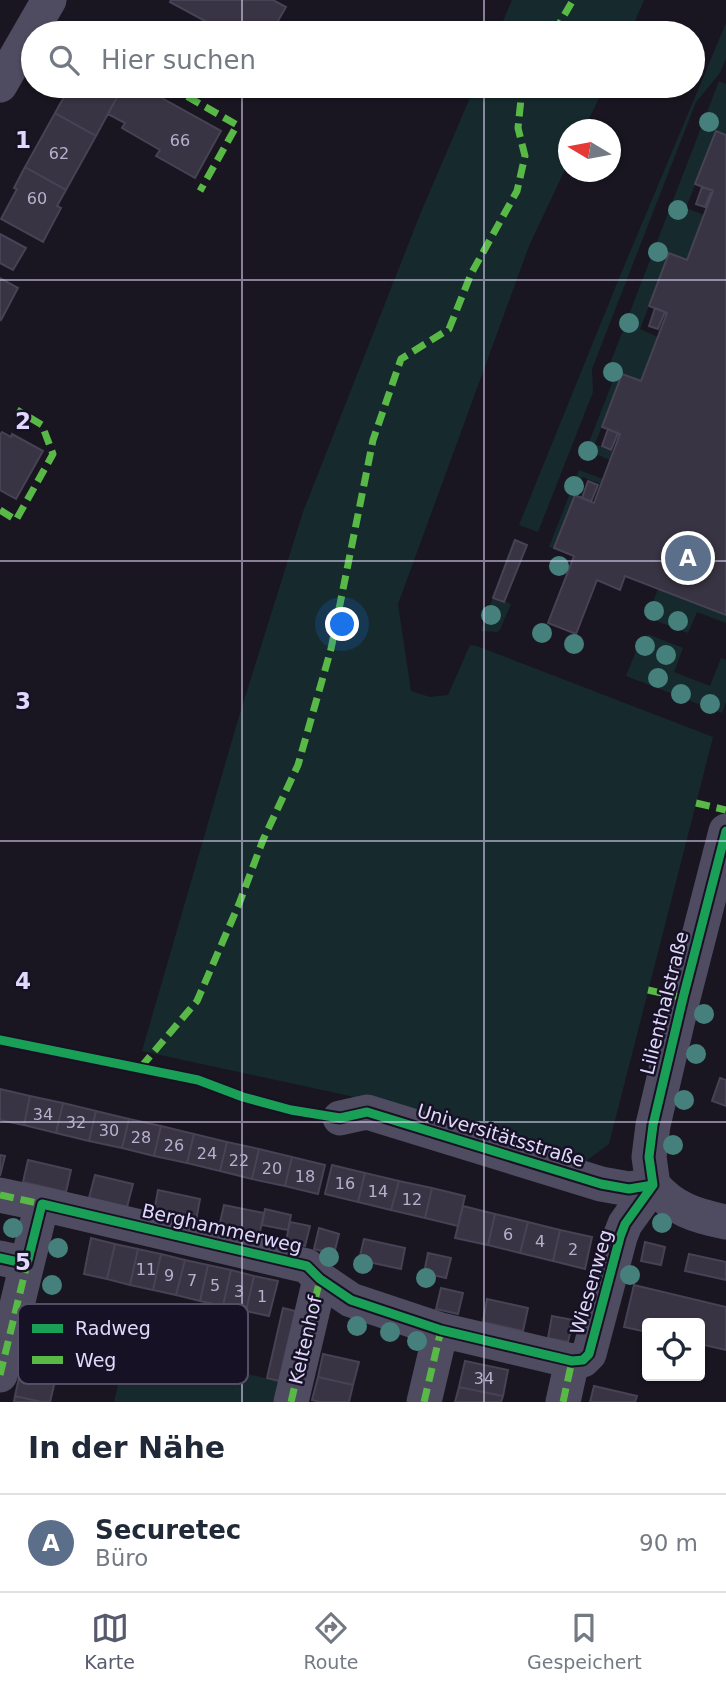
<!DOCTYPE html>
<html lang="de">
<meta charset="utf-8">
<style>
body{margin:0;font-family:"DejaVu Sans",sans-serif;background:#f6f6f7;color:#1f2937}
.controls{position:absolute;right:21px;bottom:21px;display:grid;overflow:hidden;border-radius:7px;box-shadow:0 2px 5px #0004}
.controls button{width:63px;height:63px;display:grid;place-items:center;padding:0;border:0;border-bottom:2px solid #e0e1e3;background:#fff;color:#1f2937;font:35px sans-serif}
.compass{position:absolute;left:558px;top:119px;width:63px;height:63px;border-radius:50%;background:#fff;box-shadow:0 2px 5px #0004;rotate:280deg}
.you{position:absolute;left:343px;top:625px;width:24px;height:24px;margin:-18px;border:5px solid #fff;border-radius:50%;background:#1a73e8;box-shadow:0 0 0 10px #1a73e833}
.badge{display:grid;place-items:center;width:46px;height:46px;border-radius:50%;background:#575a6d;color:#fff;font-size:23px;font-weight:700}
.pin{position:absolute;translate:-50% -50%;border:4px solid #fff;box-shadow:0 2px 7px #0006}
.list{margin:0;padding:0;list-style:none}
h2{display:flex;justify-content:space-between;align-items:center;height:91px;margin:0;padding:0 28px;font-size:30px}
h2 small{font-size:23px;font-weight:400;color:#747a83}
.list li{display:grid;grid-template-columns:46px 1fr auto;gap:21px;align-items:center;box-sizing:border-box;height:98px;padding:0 28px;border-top:2px solid #e0e1e3}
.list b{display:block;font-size:26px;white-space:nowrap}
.list p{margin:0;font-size:23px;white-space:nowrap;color:#747a83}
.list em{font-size:23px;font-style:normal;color:#747a83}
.icon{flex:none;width:38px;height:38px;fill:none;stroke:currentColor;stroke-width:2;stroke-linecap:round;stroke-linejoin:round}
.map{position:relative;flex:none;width:726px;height:1402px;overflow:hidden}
.search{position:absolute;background:#fff;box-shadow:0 2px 5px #0004;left:21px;right:21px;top:21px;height:77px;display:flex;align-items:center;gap:18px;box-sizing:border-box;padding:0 24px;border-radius:38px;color:#747a83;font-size:26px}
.sheet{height:189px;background:#fff}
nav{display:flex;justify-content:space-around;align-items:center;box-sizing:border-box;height:98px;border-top:2px solid #e0e1e3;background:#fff;font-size:19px;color:#747a83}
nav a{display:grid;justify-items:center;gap:4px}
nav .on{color:#575a6d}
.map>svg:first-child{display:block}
</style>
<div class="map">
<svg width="726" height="1402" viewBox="0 0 726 1402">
<rect width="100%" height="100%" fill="#191621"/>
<path fill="#162a2d" d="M512,0H644L630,33H498Z
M726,23V58L720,73L696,102L592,369L593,392L538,532L519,525L620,276Z
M719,81L726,84V135L716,131L686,208L704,215L687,260L669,254L640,329L658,337L641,381L622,374L595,444L613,452L610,460L586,450L616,373L608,369Z
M475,86H605L584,129L568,130V163L529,246L398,604L411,691L430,697L448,695L470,645L477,646L713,737L609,1144L586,1161L551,1154L350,1096L142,1051L237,723L303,512L421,212Z
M579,470L603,479L601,484L582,477L554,548L549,547Z
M513,540H515L493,597L511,604L500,630L497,632L481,631Z
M658,589L726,615V623L697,612L688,633L654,620L649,612Z
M650,635L683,648L674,672L710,686L721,658L726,660V702L722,713L626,676L642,636Z
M127,1347L287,1383L283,1402H114Z"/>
<path fill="#393443" stroke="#474254" stroke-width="2" d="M171,0H273L286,7L271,33H227L170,2Z
M70,86H123L96,136L55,113Z
M123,86H140L221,131L195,178L156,156L160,150L122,128L125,123L108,114Z
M55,113L96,136L66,190L25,167Z
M716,131L726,135V615L625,576L620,590L597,580L576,634L548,623L574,556L554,548L575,495L594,503L603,479L620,434L602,427L622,374L641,381L667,313L649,306L669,253L687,260L713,191L695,184Z
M25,167L66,190L57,206L61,208L43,242L1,219L17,189L14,188Z
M702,187L712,190L705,207L696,204Z
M0,234L26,248L13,270L0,263Z
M0,278L18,288L1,320L0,319Z
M655,308L665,312L658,329L649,326Z
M608,429L618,433L611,450L602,446Z
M2,432L11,437L12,434L43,451L16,499L0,490V435Z
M588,481L598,485L591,502L582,498Z
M515,540L527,545L504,602L493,598Z
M720,1078L726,1080V1106L712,1101Z
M0,1089L30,1096L24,1125L0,1120Z
M30,1096L63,1103L56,1133L24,1125Z
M63,1103L96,1111L89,1141L56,1133Z
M96,1111L129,1119L122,1148L89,1141Z
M129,1119L161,1126L154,1156L122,1148Z
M161,1126L194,1134L187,1163L154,1156Z
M194,1134L227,1142L220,1171L187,1163Z
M227,1142L259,1149L252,1179L220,1171Z
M259,1149L292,1157L285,1186L252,1179Z
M0,1155L5,1156L0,1176Z
M292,1157L325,1165L318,1194L285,1186Z
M28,1160L71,1170L66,1192L23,1182Z
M332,1165L365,1173L358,1202L325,1194Z
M365,1173L399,1181L391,1210L358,1202Z
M95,1175L133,1184L127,1207L89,1198Z
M399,1181L432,1188L425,1218L391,1210Z
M432,1188L465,1196L458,1226L425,1218Z
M158,1190L200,1199L196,1221L154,1212Z
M224,1205L264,1213L259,1236L219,1227Z
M463,1206L495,1214L488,1245L455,1238Z
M265,1209L291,1215L288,1230L262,1225Z
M495,1214L528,1222L520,1253L488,1245Z
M290,1222L310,1226L305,1246L286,1241Z
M528,1222L560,1230L553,1261L520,1253Z
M319,1228L339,1234L334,1254L314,1249Z
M560,1230L592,1237L585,1269L553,1261Z
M91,1238L115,1244L107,1279L84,1274Z
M364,1239L405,1248L401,1269L359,1260Z
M645,1242L665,1247L661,1265L641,1261Z
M115,1244L138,1249L130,1285L107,1279Z
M138,1249L161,1254L153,1290L130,1285Z
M428,1253L451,1258L446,1278L424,1273Z
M161,1254L185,1260L176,1295L153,1290Z
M689,1254L726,1262V1280L685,1271Z
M185,1260L208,1265L200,1301L176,1295Z
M208,1265L231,1270L223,1306L200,1301Z
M231,1270L254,1276L246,1311L223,1306Z
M254,1276L278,1281L269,1316L246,1311Z
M634,1285L726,1307V1350L700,1344V1323H647V1332L624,1327Z
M441,1288L463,1293L458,1314L436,1309Z
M487,1299L528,1308L523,1331L483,1322Z
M283,1308L303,1313L287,1383L267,1378Z
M552,1316L573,1320L568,1342L548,1338Z
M323,1354L359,1362L353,1385L318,1377Z
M465,1361L508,1370L503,1396L459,1387Z
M20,1373L55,1381L50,1402H42L15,1396Z
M318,1377L353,1385L349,1402H320L312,1400Z
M594,1386L637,1396L635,1402H590Z
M459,1387L503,1396L501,1402H455Z
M15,1396L42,1402H14Z"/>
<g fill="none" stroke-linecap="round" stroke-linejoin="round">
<path stroke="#4f4c61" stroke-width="35" d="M0,85L49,0
M340,1118L367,1112L601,1184L629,1189L653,1185
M653,1185L649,1157L653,1125L683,998L726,831
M653,1185C673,1209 696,1216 726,1222
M0,1195L42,1204
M0,1258L27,1264L42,1204L307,1266L320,1279L351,1300L441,1330L572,1361L583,1360L589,1354L620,1237L625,1224L653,1185
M0,1375L27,1264
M291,1402L320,1279
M424,1402L441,1330
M563,1402L572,1361"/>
<path stroke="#58b947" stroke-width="7" stroke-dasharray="14 7" stroke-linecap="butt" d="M554,33L573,0
M169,86L237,125L200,191
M0,510L16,520L53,454L42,425L17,410
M696,803L726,810
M648,990L683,998
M141,1067L197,1001L239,904L263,840L298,765L331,649L373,440L401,359L449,329L471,274L517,191L525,156L518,128L521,99L526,86
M0,1195L42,1204
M0,1375L27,1264
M291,1402L320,1279
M424,1402L441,1330
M563,1402L572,1361"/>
<defs>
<path id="cycleway" d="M0,1040L198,1080L243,1097L291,1110L340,1118L367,1112L601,1184L629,1189L653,1185
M653,1185L649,1157L653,1125L683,998L726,831
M0,1258L27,1264L42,1204L307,1266L320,1279L351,1300L441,1330L572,1361L583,1360L589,1354L620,1237L625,1224L653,1185"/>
</defs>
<use href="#cycleway" stroke="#171126" stroke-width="13"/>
<use href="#cycleway" stroke="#1a9f57" stroke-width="9"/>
</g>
<g fill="#46807d">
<circle cx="709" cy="122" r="10"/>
<circle cx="678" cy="210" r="10"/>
<circle cx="658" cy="252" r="10"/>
<circle cx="629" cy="323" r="10"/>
<circle cx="613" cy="372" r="10"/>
<circle cx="588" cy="451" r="10"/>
<circle cx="574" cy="486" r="10"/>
<circle cx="559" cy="566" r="10"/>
<circle cx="654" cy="611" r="10"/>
<circle cx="491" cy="615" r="10"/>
<circle cx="678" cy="621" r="10"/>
<circle cx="542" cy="633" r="10"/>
<circle cx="574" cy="644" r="10"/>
<circle cx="645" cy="646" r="10"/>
<circle cx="666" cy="655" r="10"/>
<circle cx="658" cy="678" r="10"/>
<circle cx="681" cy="694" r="10"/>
<circle cx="710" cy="704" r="10"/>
<circle cx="704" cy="1014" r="10"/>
<circle cx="696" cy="1054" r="10"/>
<circle cx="684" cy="1100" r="10"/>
<circle cx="673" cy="1145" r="10"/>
<circle cx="662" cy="1223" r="10"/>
<circle cx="13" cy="1228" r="10"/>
<circle cx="58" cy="1248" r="10"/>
<circle cx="329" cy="1257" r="10"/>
<circle cx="363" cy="1264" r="10"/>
<circle cx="630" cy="1275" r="10"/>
<circle cx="426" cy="1278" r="10"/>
<circle cx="52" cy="1285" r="10"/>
<circle cx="357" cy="1326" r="10"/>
<circle cx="390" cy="1332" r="10"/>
<circle cx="417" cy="1341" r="10"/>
</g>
<path fill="none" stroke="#e1d9fc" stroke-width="2" stroke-opacity="0.55" d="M242,0V33M484,0V33M242,86V1402M484,86V1402M0,280H726M0,561H726M0,841H726M0,1122H726"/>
<g text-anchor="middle" stroke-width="5" stroke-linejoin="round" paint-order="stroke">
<g font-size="16" fill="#b7b0ce">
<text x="180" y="146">66</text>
<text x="59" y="159">62</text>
<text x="37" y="204">60</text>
<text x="43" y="1120">34</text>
<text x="76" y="1128">32</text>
<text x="109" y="1136">30</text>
<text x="141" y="1143">28</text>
<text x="174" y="1151">26</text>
<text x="207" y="1159">24</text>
<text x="239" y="1166">22</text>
<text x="272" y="1174">20</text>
<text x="305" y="1182">18</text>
<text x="345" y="1189">16</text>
<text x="378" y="1197">14</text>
<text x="412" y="1205">12</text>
<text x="508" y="1240">6</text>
<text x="540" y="1247">4</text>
<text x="573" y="1255">2</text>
<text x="146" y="1275">11</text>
<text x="169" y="1281">9</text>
<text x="192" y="1286">7</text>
<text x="215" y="1291">5</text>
<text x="239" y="1297">3</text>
<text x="262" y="1302">1</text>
<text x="484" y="1384">34</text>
</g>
<g font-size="19" fill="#e1d9fc" stroke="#171126">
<text transform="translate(664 1003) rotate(-76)" y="7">Lilienthalstraße</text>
<text transform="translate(501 1135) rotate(17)" y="7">Universitätsstraße</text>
<text transform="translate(222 1228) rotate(13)" y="7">Berghammerweg</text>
<text transform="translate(591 1282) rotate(-74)" y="7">Wiesenweg</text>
<text transform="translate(305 1340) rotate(-77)" y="7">Keltenhof</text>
</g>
</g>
<rect x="18" y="1304" width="230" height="80" rx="10" fill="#171126" stroke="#544d66" stroke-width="2"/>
<rect x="32" y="1324" width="31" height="9" fill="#1a9f57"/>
<rect x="32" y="1356" width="31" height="8" fill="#58b947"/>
<g font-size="19" fill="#e1d9fc">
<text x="75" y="1335">Radweg</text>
<text x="75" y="1367">Weg</text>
</g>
<g font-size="23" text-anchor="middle" font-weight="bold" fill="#e1d9fc" stroke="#171126" stroke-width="5" stroke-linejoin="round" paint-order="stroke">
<text x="23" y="148">1</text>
<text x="23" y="429">2</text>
<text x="23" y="709">3</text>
<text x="23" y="989">4</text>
<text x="23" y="1270">5</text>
</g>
</svg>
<div class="controls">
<button><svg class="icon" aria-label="locate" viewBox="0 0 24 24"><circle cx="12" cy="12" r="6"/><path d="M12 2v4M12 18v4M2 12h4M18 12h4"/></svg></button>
</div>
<svg class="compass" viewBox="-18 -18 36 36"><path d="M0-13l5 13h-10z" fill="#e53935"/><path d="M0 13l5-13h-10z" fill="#747a83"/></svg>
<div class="you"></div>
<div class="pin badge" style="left:688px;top:558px;background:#5c6f8a">A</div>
<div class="search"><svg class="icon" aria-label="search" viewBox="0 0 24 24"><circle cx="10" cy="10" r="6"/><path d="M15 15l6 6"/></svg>Hier suchen</div>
</div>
<section class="sheet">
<h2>In der Nähe<small></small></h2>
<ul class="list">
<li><span class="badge" style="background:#5c6f8a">A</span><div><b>Securetec</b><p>Büro</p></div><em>90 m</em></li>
</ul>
</section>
<nav>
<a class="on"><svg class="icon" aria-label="map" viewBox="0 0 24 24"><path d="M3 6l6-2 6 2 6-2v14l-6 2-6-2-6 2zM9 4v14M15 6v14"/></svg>Karte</a>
<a><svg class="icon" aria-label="directions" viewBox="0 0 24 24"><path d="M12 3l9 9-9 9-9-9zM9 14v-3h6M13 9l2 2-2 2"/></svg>Route</a>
<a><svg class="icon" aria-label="saved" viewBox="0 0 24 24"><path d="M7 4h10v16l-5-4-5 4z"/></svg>Gespeichert</a>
</nav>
